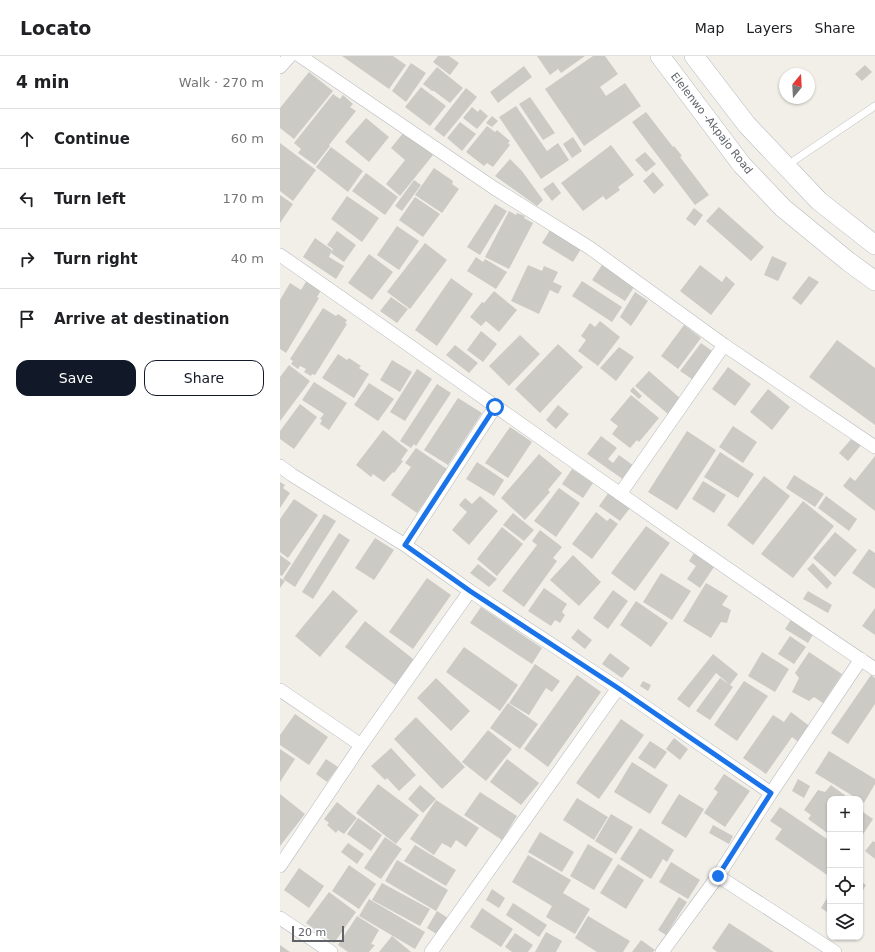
<!DOCTYPE html>
<meta charset="utf-8">
<style>
body{margin:0;font-family:"DejaVu Sans",sans-serif;background:#f6f6f6;color:#202124}
.controls{position:absolute;right:12px;bottom:12px;display:grid;overflow:hidden;border-radius:8px;box-shadow:0 1px 3px #0004}
.controls button{width:36px;height:36px;display:grid;place-items:center;padding:0;border:0;border-bottom:1px solid #e0e0e0;background:#fff;color:#202124;font:20px sans-serif}
.compass{position:absolute;left:499px;top:12px;width:36px;height:36px;border-radius:50%;background:#fff;box-shadow:0 1px 3px #0004;rotate:18deg}
.scale{position:absolute;left:12px;bottom:10px;width:52px;box-sizing:border-box;padding-left:4px;border:2px solid #5f6368;border-top:0;font-size:11px;line-height:14px;white-space:nowrap;color:#5f6368;-webkit-text-stroke:3px #fff;paint-order:stroke}
.stop{position:absolute;width:12px;height:12px;margin:-9px;border:3px solid #1a73e8;border-radius:50%;background:#fff}
.stop.end{background:#1a73e8;border-color:#fff;box-shadow:0 1px 4px #0008}
.list{margin:0;padding:0;list-style:none}
h2{display:flex;justify-content:space-between;align-items:center;height:52px;margin:0;padding:0 16px;font-size:17px}
h2 small{font-size:13px;font-weight:400;color:#757577}
.list li{display:grid;grid-template-columns:26px 1fr auto;gap:12px;align-items:center;box-sizing:border-box;height:60px;padding:0 16px;border-top:1px solid #e0e0e0}
.list b{display:block;font-size:15px;white-space:nowrap}
.list em{font-size:13px;font-style:normal;color:#757577}
.actions{display:flex;gap:8px;padding:12px 16px}
.actions a{flex:1;padding:9px 0;border:1px solid #111827;border-radius:12px;text-align:center;font-size:14px;color:#111827}
.actions .main{background:#111827;color:#fff}
.icon{flex:none;width:22px;height:22px;fill:none;stroke:currentColor;stroke-width:2;stroke-linecap:round;stroke-linejoin:round}
.map{position:relative;flex:none;width:595px;height:896px;overflow:hidden}
header{display:flex;align-items:center;gap:24px;box-sizing:border-box;height:56px;padding:0 20px;background:#fff;border-bottom:1px solid #e0e0e0}
header strong{font-size:19px}
nav{display:flex;gap:22px;margin-inline-start:auto;font-size:14px}
main{display:flex}
aside{flex:1;background:#fff}
.map>svg:first-child{display:block}
</style>
<header>
<strong>Locato</strong>
<nav><a>Map</a><a>Layers</a><a>Share</a></nav>
</header>
<main>
<aside>
<h2>4 min<small>Walk · 270 m</small></h2>
<ul class="list">
<li><svg class="icon" aria-label="ahead" viewBox="0 0 24 24"><path d="M12 20V5M6 11l6-6 6 6"/></svg><div><b>Continue</b></div><em>60 m</em></li>
<li><svg class="icon" aria-label="left" viewBox="0 0 24 24"><path d="M17 20v-9H6M10 6l-5 5 5 5"/></svg><div><b>Turn left</b></div><em>170 m</em></li>
<li><svg class="icon" aria-label="right" viewBox="0 0 24 24"><path d="M7 20v-9h11M14 6l5 5-5 5"/></svg><div><b>Turn right</b></div><em>40 m</em></li>
<li><svg class="icon" aria-label="arrive" viewBox="0 0 24 24"><path d="M6 21V4h12l-3 4 3 4H6"/></svg><div><b>Arrive at destination</b></div></li>
</ul>
<div class="actions"><a class="main">Save</a><a>Share</a></div>
</aside>
<div class="map">
<svg width="595" height="896" viewBox="0 0 595 896">
<rect width="100%" height="100%" fill="#f1efe8"/>
<path fill="#cccac5" d="M62,0H113L126,9L109,33Z
M158,0H169L179,7L170,19L153,6Z
M257,0H305L281,17L278,13L270,19Z
M313,0H325L338,18L320,31L326,40L345,27L361,50L304,90L265,33Z
M131,7L146,17L126,46L112,35Z
M585,9L592,16L582,25L575,18Z
M244,10L252,21L218,47L210,36Z
M157,11L183,32L170,47L154,35H152L143,28Z
M29,16L53,35L14,83L0,72V52Z
M141,31L166,50L150,70L125,51Z
M186,32L197,41L164,81L154,73Z
M53,38L60,43L63,39L73,48L70,51L76,55L49,89L50,90L35,109L18,97L21,93L14,87Z
M250,41L275,77L263,84L239,48Z
M236,50L267,95L278,87L289,104L261,123L219,61Z
M192,51L198,56L200,53L208,60L197,73L183,62Z
M366,56L393,91L394,90L402,100L400,101L429,139L415,149L352,66Z
M212,60L218,65L212,71L206,67Z
M86,62L109,81L89,106L65,86Z
M180,66L196,78L182,95L167,82Z
M207,70L215,76L217,74L230,85L228,87L230,89L213,111L207,107L204,110L186,96Z
M124,76L153,99L120,140L106,128L125,104L111,92Z
M293,81L302,95L292,102L283,88Z
M0,87L36,114L13,145L0,135Z
M331,89L354,119L338,131L340,134L326,144L323,140L303,155L281,127Z
M51,91L83,115L68,136L36,111Z
M365,96L376,108L366,116L355,104Z
M230,103L242,115L263,144L257,150L215,120Z
M154,112L173,125L172,128L179,133L162,157L135,139Z
M373,116L384,129L374,138L363,125Z
M86,117L118,141L105,159L72,135Z
M134,124L141,129L122,155L115,150Z
M273,126L281,137L272,145L263,133Z
M0,139L13,148L0,167Z
M67,140L99,162L82,186L51,163Z
M135,141L160,158L143,181L119,164Z
M215,148L227,155L200,199L187,191Z
M439,151L484,191L471,205L426,165Z
M414,152L423,159L415,170L406,163Z
M229,155L236,159L237,157L245,160L244,162L253,167L229,213L205,201Z
M117,170L139,185L119,214L97,199Z
M270,174L301,193L293,206L262,187Z
M57,175L76,189L64,206L51,197L53,193L47,189Z
M35,182L52,194L49,201L64,210L56,223L23,201Z
M145,187L167,204L130,253L107,236Z
M89,198L113,216L92,244L68,227Z
M492,200L507,207L498,225L484,219Z
M196,201L203,206L205,203L227,216L216,233L187,215Z
M248,209L262,215L264,210L278,216L273,226L282,230L278,238L270,234L259,258L231,245Z
M322,209L354,231L345,245L312,224Z
M420,209L442,226L446,220L455,228L431,259L400,235Z
M529,220L539,226L521,249L512,242Z
M171,222L193,238L157,290L135,274Z
M27,224L42,233L37,241L39,242L6,297L0,293V244L10,227L21,234Z
M302,225L342,251L332,266L292,240Z
M214,235L237,254L219,276L206,265L201,270L190,261L202,246L204,247Z
M355,236L368,245L351,270L340,261Z
M111,241L128,253L117,267L100,255Z
M43,252L56,260L58,258L67,264L65,267L67,268L35,319L32,318L31,320L24,316L26,313L20,310L18,313L11,308L13,305L10,303Z
M320,265L340,281L318,310L298,295L306,284L301,280L310,267L315,271Z
M404,269L421,282L398,313L381,300Z
M201,275L217,288L203,306L187,294Z
M240,279L260,298L229,330L209,310Z
M557,284L595,312V369L529,321Z
M421,287L435,297L415,325L400,315Z
M278,288L303,311L260,357L235,333Z
M175,289L198,307L189,317L166,299Z
M339,291L354,301L336,325L320,312Z
M58,298L67,304L69,302L81,310L79,312L89,318L74,342L42,322Z
M112,304L132,316L120,336L100,324Z
M9,309L30,325L0,365V321Z
M448,311L471,328L455,350L432,333Z
M137,313L152,323L125,365L110,356Z
M369,315L401,343L388,358L355,330Z
M34,326L67,347L49,374L40,368L42,364L40,363L44,358L22,344Z
M89,327L114,343L98,365L74,349Z
M157,328L171,337L136,390L134,388L131,392L120,385Z
M353,331L362,340L359,343L350,335Z
M488,333L510,351L492,374L470,356Z
M351,339L379,362L359,386L357,384L350,392L332,378L338,370L330,364Z
M178,342L202,357L168,409L144,394Z
M20,348L37,361L14,393L0,383V375Z
M278,349L289,358L276,373L266,364Z
M453,370L477,386L463,407L439,391Z
M230,371L252,386L228,422L205,407Z
M103,374L128,394L121,404L123,405L114,417L113,416L104,426L93,418L91,421L76,409Z
M407,375L436,394L397,454L368,436Z
M321,380L337,392L328,403L333,407L339,399L354,410L344,424L307,398Z
M573,381L582,388L568,405L559,397Z
M136,392L167,413L137,457L111,439L131,411L125,407Z
M440,396L474,418L458,442L424,421Z
M259,398L282,417L268,434L270,436L245,464L221,442Z
M595,400V455L563,430L570,421L575,425Z
M197,406L224,424L214,440L186,423Z
M292,413L313,427L303,442L282,428Z
M514,419L544,438L535,451L506,432Z
M484,420L510,440L473,489L447,469Z
M423,425L446,439L434,457L412,443Z
M0,426L5,429L3,432L10,437L0,452Z
M279,432L300,447L276,481L254,465Z
M329,436L350,452L340,465L319,450Z
M200,440L218,455L189,489L172,474L187,456L179,449L185,442L192,448Z
M546,440L577,463L569,475L538,452Z
M14,443L38,459L8,502L0,496V463Z
M523,445L554,470L513,522L481,498Z
M316,456L327,465L330,462L338,468L312,503L292,488Z
M233,457L254,474L244,485L223,469Z
M44,458L56,465L15,531L3,523Z
M366,470L390,487L355,535L331,517Z
M222,471L243,488L217,520L197,503Z
M260,474L282,491L273,502L277,505L244,551L222,535L257,489L252,485Z
M555,476L577,494L555,521L533,502Z
M59,477L70,484L33,543L22,536Z
M95,482L114,494L94,524L75,512Z
M589,493L595,497V533L572,517Z
M416,494L436,508L420,532L407,523L416,510L409,505Z
M0,499L11,507L2,520L0,519Z
M293,499L321,526L299,550L270,524Z
M533,507L552,527L547,533L527,513Z
M198,508L217,523L209,531L190,517Z
M381,517L411,535L392,564L363,546Z
M0,522L5,525L0,532Z
M147,522L171,539L133,593L109,576Z
M426,527L448,540L442,549L451,554L447,567L441,566L431,582L403,565Z
M264,532L287,548L282,556L285,559L280,567L275,564L271,570L248,555Z
M53,534L78,555L40,601L15,580Z
M333,534L348,545L328,573L313,562Z
M528,535L552,549L548,557L523,543Z
M356,545L388,567L371,591L340,569Z
M201,551L262,592L252,608L190,567Z
M595,552V579L582,570Z
M512,562L534,577L528,587L505,573Z
M85,565L137,606L118,631L65,591Z
M298,573L312,584L305,593L291,582Z
M510,580L526,591L514,608L498,598Z
M184,591L238,629L220,655L166,616Z
M482,596L509,613L495,636L468,620Z
M529,596L562,618L543,647L534,641L529,645L512,636L519,622L515,617Z
M330,597L350,612L342,622L322,608Z
M433,598L458,618L450,629L436,617L409,652L397,643Z
M255,608L280,625L272,636L266,632L249,659L229,647Z
M297,619L321,636L268,711L244,693Z
M591,619L595,622V648L568,688L551,677Z
M156,622L190,655L171,675L137,642Z
M440,622L453,631L430,664L416,655Z
M363,625L371,629L368,635L360,630Z
M464,625L488,640L457,685L434,669Z
M228,647L258,668L240,693L210,672Z
M511,656L532,672L521,688L512,681L486,718L463,702L493,659L504,666Z
M15,658L48,681L29,709L0,689V679Z
M136,661L185,711L162,733L114,683Z
M341,663L364,679L319,743L296,727Z
M208,674L232,693L206,725L182,706Z
M394,682L408,693L400,704L386,693Z
M370,685L387,696L375,713L358,702Z
M111,692L136,719L119,735L107,722L105,724L91,710Z
M0,693L15,703L0,726Z
M549,695L595,723V728L584,747L580,744V743H578L535,717Z
M46,703L58,711L47,726L36,718Z
M227,703L259,727L241,749L210,726Z
M352,706L388,729L370,758L334,736Z
M444,718L470,735L445,771L424,757L438,736L434,733Z
M518,723L530,730L524,742L512,735Z
M98,728L139,759L116,788L76,757Z
M140,729L156,743L143,757L128,743Z
M551,729L570,743H550V779L528,763L531,759L524,754L538,734L545,736Z
M200,736L237,760L222,784L184,759Z
M0,738L25,758L0,790Z
M399,738L424,753L406,782L381,767Z
M297,742L328,761L314,784L283,764Z
M156,744L199,772L186,791L176,784L171,792L162,787L154,799L130,783Z
M57,746L77,762L64,778L58,774L56,777L47,769L49,767L44,763Z
M500,751L550,785V821L495,783L502,773L490,765Z
M583,756L593,763L580,783V761Z
M331,758L353,771L336,798L315,785Z
M78,762L102,779L91,795L67,778Z
M433,769L453,780L449,788L429,777Z
M360,772L394,794L387,806L383,803L371,823L340,803Z
M260,776L294,796L282,816L248,796Z
M105,781L122,793L101,823L84,812Z
M593,785L595,786V803L585,795Z
M68,787L84,798L77,808L61,796Z
M308,788L333,803L314,834L290,820Z
M135,789L176,814L166,830L124,805Z
M248,799L291,824L283,837L310,853L295,878L266,861L272,850L232,826Z
M117,804L168,834L156,855L105,825Z
M391,806L420,824L408,843L379,826Z
M338,808L364,824L346,853L320,837Z
M69,809L96,828L79,853L52,835Z
M19,812L44,830L29,852L4,834Z
M580,825L586,829L580,839Z
M102,827L150,853L140,870L92,844Z
M212,833L225,842L219,852L206,844Z
M49,836L76,856L54,887L26,867Z
M550,837V858L541,852Z
M399,841L407,846L386,879L378,874Z
M89,843L145,876L135,893L79,860Z
M233,847L267,869L259,881L226,859Z
M202,852L233,873L221,891L190,871Z
M157,855L168,862L158,879L147,872Z
M77,860L99,874L91,888L95,889L89,896H68L58,889Z
M308,860L350,885L343,896H317L295,882Z
M449,867L494,896H437L432,892Z
M266,876L282,885L276,896H255Z
M235,877L253,889L248,896H232L225,891Z
M112,880L131,896H99Z
M361,884L375,894L373,896H352Z
M0,889L10,896H0Z"/>
<g fill="none" stroke-linecap="round" stroke-linejoin="round">
<defs>
<path id="lane" d="M506,110L595,50"/>
<path id="street" d="M20,0L214,132L310,192L444,289L595,391
M0,11L10,0
M0,199C199,337 394,479 595,613
M0,410L12,419L125,489L190,535L338,632L491,737
M340,438L444,289
M125,489L215,351
M0,634L81,689
M0,810L81,689L190,535
M438,820L555,896
M0,862L51,896
M151,896L338,632
M382,896L438,820L491,737L581,603"/>
<path id="secondary" d="M380,0L462,109L503,152L569,206L595,225
M414,0L467,69L539,145L595,189"/>
</defs>
<use href="#lane" stroke="#b5b8bc" stroke-width="8"/>
<use href="#street" stroke="#b5b8bc" stroke-width="14"/>
<use href="#secondary" stroke="#b6babf" stroke-width="20"/>
<use href="#lane" stroke="#fff" stroke-width="7"/>
<use href="#street" stroke="#fff" stroke-width="13"/>
<use href="#secondary" stroke="#fff" stroke-width="19"/>
</g>
<g fill="none" stroke-linecap="round" stroke-linejoin="round">
<path stroke="#1a73e8" stroke-width="5" d="M215,351L125,489L190,535L338,632L491,737L438,820"/>
</g>
<g text-anchor="middle" stroke-width="4" stroke-linejoin="round" paint-order="stroke">
<g font-size="11" fill="#5f6368" stroke="#fff">
<text transform="translate(432 67) rotate(52)" y="4">Elelenwo -Akpajo Road</text>
</g>
</g>
</svg>
<div class="controls">
<button>+</button>
<button>−</button>
<button><svg class="icon" aria-label="locate" viewBox="0 0 24 24"><circle cx="12" cy="12" r="6"/><path d="M12 2v4M12 18v4M2 12h4M18 12h4"/></svg></button>
<button><svg class="icon" aria-label="layers" viewBox="0 0 24 24"><path d="M12 4l9 5-9 5-9-5zM3 14l9 5 9-5"/></svg></button>
</div>
<svg class="compass" viewBox="-18 -18 36 36"><path d="M0-13l5 13h-10z" fill="#e53935"/><path d="M0 13l5-13h-10z" fill="#757577"/></svg>
<div class="scale">20 m</div>
<div class="stop" style="left:215px;top:351px"></div>
<div class="stop end" style="left:438px;top:820px"></div>
</div>
</main>
